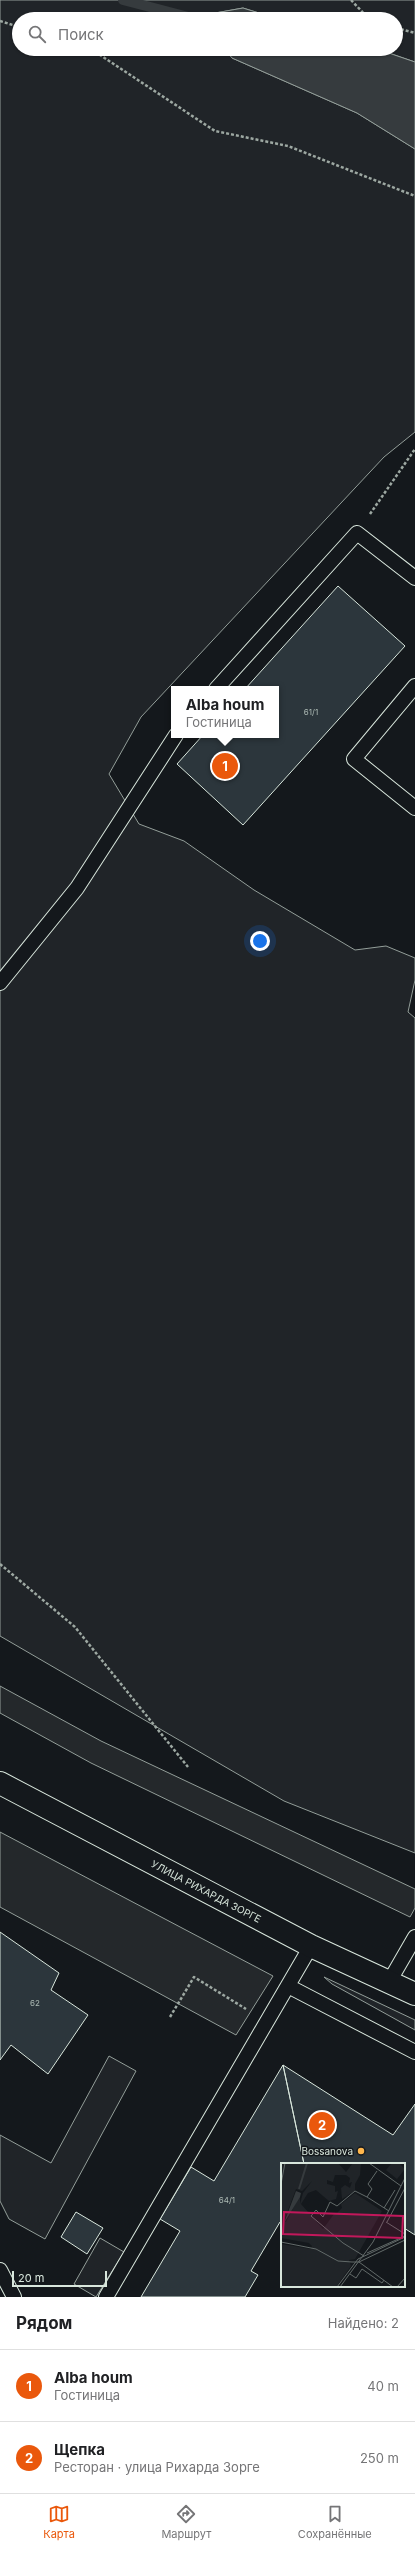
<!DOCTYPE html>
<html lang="ru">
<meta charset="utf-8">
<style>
body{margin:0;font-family:Inter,sans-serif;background:#f2f2f2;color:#202124}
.scale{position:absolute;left:12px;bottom:10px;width:95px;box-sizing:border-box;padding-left:4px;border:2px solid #d8e6dc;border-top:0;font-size:11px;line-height:14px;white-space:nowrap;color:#d8e6dc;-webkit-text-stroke:3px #14181c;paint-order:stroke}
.you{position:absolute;left:260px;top:941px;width:14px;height:14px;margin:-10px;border:3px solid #fff;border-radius:50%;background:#1a73e8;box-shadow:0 0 0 6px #1a73e833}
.badge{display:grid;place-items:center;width:26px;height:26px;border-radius:50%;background:#ea580c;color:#fff;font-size:13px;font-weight:700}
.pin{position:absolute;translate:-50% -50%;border:2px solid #fff;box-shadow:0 1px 4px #0006}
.popup{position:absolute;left:171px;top:686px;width:108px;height:52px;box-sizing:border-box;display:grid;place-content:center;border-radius:0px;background:#fff;filter:drop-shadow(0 1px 3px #0005);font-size:13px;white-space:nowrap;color:#757577}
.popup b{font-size:15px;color:#202124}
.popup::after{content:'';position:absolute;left:50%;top:100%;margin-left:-8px;border:8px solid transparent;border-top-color:#fff}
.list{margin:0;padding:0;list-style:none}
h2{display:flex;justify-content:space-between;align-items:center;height:52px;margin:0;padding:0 16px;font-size:17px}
h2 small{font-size:13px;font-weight:400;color:#757577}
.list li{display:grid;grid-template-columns:26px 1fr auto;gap:12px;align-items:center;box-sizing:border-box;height:72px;padding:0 16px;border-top:1px solid #e0e0e0}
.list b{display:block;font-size:15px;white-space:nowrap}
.list p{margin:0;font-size:13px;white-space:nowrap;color:#757577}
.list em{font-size:13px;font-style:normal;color:#757577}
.icon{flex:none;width:22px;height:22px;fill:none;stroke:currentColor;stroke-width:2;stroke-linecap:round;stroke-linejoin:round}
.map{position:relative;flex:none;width:415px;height:2297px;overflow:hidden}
.search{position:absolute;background:#fff;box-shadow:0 1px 3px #0004;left:12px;right:12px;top:12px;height:44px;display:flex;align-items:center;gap:10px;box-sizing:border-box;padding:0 14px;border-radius:22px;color:#757577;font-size:15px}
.sheet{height:196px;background:#fff}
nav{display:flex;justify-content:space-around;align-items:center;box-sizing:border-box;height:56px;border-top:1px solid #e0e0e0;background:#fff;font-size:11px;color:#757577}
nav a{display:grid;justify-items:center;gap:2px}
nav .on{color:#ea580c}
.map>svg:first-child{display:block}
</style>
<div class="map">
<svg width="415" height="2297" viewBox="0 0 415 2297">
<rect width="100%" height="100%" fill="#14181c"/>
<path fill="#202428" stroke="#939e99" d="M0,0H415V62L377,49H396V19H278L243,8L199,16L201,19H19V49H225L232,58L357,113L415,149V432L384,457L141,717L109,774L139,824L184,841L254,890L355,950L386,946L415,958V980L408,1012L415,1018V1853L284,1801L0,1636Z
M324,1977L415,2020V2030L332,1984Z
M109,2056L136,2071L45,2239L9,2219L0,2201V2135L51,2163Z
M100,2238L124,2252L96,2297L74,2284Z"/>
<path fill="#24282b" stroke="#939e99" d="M0,1686L101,1741L415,1889V1908L410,1917L91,1763L0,1713Z
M0,1832L273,1976L236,2035L0,1907Z"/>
<path fill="#363b3e" stroke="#939e99" d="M243,8L278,19H201L198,16Z
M225,49H377L415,62V149L357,113L232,58Z"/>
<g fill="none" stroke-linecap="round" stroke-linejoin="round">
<path stroke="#363b3e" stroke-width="10" d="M123,0L196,19"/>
</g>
<path fill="#2c363c" stroke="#d8e6dc" d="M338,586L405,646L243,825L177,764L203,735H276V689H245Z
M0,1932L59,1973L51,1990L88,2015L48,2074L11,2045L0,2060Z
M283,2065L393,2135L415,2104V2235L404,2228V2164H304Z
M283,2065L304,2164H282V2223L280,2222L251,2271L258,2275L245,2297H141L180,2231L160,2219L191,2167L214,2181Z
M76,2212L103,2228L87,2254L61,2237Z"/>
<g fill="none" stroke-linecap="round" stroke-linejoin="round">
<defs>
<path id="lane" d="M415,686L354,759L415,808
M216,689L357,533L415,578
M0,983L77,888L176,735
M389,1982L415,1937
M288,1986L415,2052
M0,2270L14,2297
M106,2297L311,1946"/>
<g id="street">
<path id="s1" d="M0,1783L311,1946L415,1994"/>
</g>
</defs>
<use href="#lane" stroke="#d8e6dc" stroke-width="16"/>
<use href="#street" stroke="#d8e6dc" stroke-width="24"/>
<path stroke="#9da8a2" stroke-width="2.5" stroke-dasharray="3 2" stroke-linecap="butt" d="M351,0L369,19
M0,21L19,27
M396,28L415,33
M91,49L215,131L288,146L415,196
M370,514L415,449
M0,1564L75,1627L188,1767
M170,2017L194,1977L246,2009"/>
<use href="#lane" stroke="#14181c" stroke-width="14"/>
<use href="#street" stroke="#14181c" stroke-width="22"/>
</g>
<circle fill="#ffb74d" stroke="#14181c" stroke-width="1.5" cx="361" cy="2151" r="4"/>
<g text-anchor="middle" stroke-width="3" stroke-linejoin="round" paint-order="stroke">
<g font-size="8" fill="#adbab4">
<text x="311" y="715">61/1</text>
<text x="35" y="2006">62</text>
<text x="227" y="2203">64/1</text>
</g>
<g font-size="10" fill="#d8e6dc" stroke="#14181c">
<text dy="4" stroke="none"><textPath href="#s1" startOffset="233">УЛИЦА РИХАРДА ЗОРГЕ</textPath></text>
</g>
<g font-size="10" fill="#d8e6dc" stroke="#14181c" text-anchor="end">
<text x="353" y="2155">Bossanova</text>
</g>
</g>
<g transform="translate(281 2163)">
<rect width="124" height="124" fill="#14181c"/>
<path d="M0,0H57L65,9L72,0H80L79,12L74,21V28L61,36L60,25L64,22L69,25L71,19L68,20L69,15L65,12H54L52,19L46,17V21L54,23V29L57,28L55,36L48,38L35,27L27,30L20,41L42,66L53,51H55L61,45L60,41L74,30L101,48L74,96L68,97L70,103L55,124H0V81L30,86L31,83L28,80L0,75ZM31,18L22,30L19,41V32L5,59L3,58L15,26L21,28ZM111,0H118L124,6L116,16L105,7Z" fill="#202428" fill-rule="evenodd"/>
<path d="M15,28L20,30L19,34L3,60Z" fill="#363b3e"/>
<path fill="none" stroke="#363b3e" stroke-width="2" d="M18,26L26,0"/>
<path fill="none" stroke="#626a69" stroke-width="1" d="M88,0L120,23M0,21L4,0M86,34L108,48M103,45L114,27M105,59L124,71M106,59L124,25M0,79L35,86L57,98L71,99H78L124,77M86,90L124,73M83,93L62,80L30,53L35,47L42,54L49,39L56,43L74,28L86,34L91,26L87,21L96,8M78,99L112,124M69,111L75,115L81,106L101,120L103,117M56,124L77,96L124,74M59,124L92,79L124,15M116,124L124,115"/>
<path fill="#c2185b" fill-opacity="0.15" stroke="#c2185b" stroke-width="2" d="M3,49L122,53L121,75L2,71Z"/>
<rect width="124" height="124" fill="none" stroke="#d8e6dc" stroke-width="2"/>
</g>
</svg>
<div class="scale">20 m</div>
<div class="you"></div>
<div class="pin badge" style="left:225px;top:766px">1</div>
<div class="popup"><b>Alba houm</b>Гостиница</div>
<div class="pin badge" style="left:322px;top:2125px">2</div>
<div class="search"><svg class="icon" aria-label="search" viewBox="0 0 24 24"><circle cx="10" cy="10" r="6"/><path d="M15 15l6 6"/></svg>Поиск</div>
</div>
<section class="sheet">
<h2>Рядом<small>Найдено: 2</small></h2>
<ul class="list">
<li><span class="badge">1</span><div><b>Alba houm</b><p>Гостиница</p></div><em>40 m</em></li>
<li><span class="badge">2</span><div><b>Щепка</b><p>Ресторан · улица Рихарда Зорге</p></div><em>250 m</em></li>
</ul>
</section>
<nav>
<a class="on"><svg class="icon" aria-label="map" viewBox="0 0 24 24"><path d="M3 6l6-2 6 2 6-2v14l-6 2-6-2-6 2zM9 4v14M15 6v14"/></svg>Карта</a>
<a><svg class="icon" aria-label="directions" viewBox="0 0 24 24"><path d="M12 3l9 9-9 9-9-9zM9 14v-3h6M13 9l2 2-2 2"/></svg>Маршрут</a>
<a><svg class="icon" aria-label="saved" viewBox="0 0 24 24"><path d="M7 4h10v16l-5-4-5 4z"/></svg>Сохранённые</a>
</nav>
